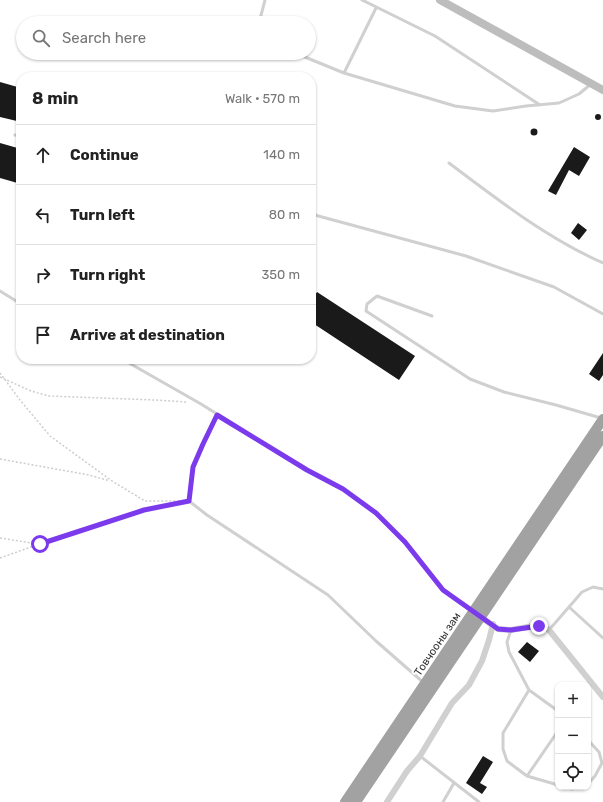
<!DOCTYPE html>
<meta charset="utf-8">
<style>
body{margin:0;font-family:Rubik,sans-serif;background:#f6f6f6;color:#222}
.controls{position:absolute;right:12px;bottom:12px;display:grid;overflow:hidden;border-radius:8px;box-shadow:0 1px 3px #0004}
.controls button{width:36px;height:36px;display:grid;place-items:center;padding:0;border:0;border-bottom:1px solid #e0e0e0;background:#fff;color:#222;font:20px sans-serif}
.stop{position:absolute;width:12px;height:12px;margin:-9px;border:3px solid #7c3aed;border-radius:50%;background:#fff}
.stop.end{background:#7c3aed;border-color:#fff;box-shadow:0 1px 4px #0008}
.list{margin:0;padding:0;list-style:none}
h2{display:flex;justify-content:space-between;align-items:center;height:52px;margin:0;padding:0 16px;font-size:17px}
h2 small{font-size:13px;font-weight:400;color:#767676}
.list li{display:grid;grid-template-columns:26px 1fr auto;gap:12px;align-items:center;box-sizing:border-box;height:60px;padding:0 16px;border-top:1px solid #e0e0e0}
.list b{display:block;font-size:15px;white-space:nowrap}
.list em{font-size:13px;font-style:normal;color:#767676}
.icon{flex:none;width:22px;height:22px;fill:none;stroke:currentColor;stroke-width:2;stroke-linecap:round;stroke-linejoin:round}
.map{position:relative;flex:none;width:603px;height:802px;overflow:hidden}
.search{position:absolute;background:#fff;box-shadow:0 1px 3px #0004;left:16px;top:16px;width:300px;height:44px;display:flex;align-items:center;gap:10px;box-sizing:border-box;padding:0 14px;border-radius:22px;color:#767676;font-size:15px}
.panel{position:absolute;background:#fff;box-shadow:0 1px 3px #0004;left:16px;top:72px;width:300px;height:292px;border-radius:16px}
.map>svg:first-child{display:block}
</style>
<div class="map">
<svg width="603" height="802" viewBox="0 0 603 802">
<rect width="100%" height="100%" fill="#fff"/>
<path fill="#1a1a1a" d="M0,82L21,88V122L0,117Z
M595 117a3 3 0 1 1 6 0a3 3 0 1 1-6 0Z
M530.5 132a3.5 3.5 0 1 1 7 0a3.5 3.5 0 1 1-7 0Z
M0,143L21,149V184L0,178Z
M574,147L590,157L579,176L569,170L556,195L548,191Z
M578,223L587,230L579,240L571,233Z
M317,292L415,356L399,380L311,322V301Z
M603,353V375L599,381L589,374Z
M527,642L539,651L530,662L518,652Z
M483,756L493,762L480,783L487,787L482,794L466,783Z"/>
<g fill="none" stroke-linecap="round" stroke-linejoin="round">
<path stroke="#cdcdcd" stroke-width="1.5" stroke-dasharray="2 2" stroke-linecap="butt" d="M0,373L20,400L50,436L112,481L145,501H185
M0,377L31,391L49,396L155,400L186,402
M0,459L89,475L110,481
M0,538L38,544
M0,558L59,537L144,510L185,502"/>
<path stroke="#d0d0d0" stroke-width="3" d="M362,0L435,36L540,105
M259,23L265,0
M295,53L344,73L455,106L493,111L526,106L559,103L579,94L591,84
M344,73L376,8
M15,135L21,136
M449,163C498,200 547,238 603,263
M311,214L466,256L554,287L603,314
M0,291L21,304
M432,316L377,296L367,304L366,311L470,379L504,392L556,405L601,418
M122,359L201,404L307,470L343,489L376,513L405,542L443,590L471,610
M217,415L203,444L193,467L189,501L207,515L328,595L376,641L424,683
M569,607L603,638
M511,630L507,642L509,652L529,690L558,711
M549,630L582,592L593,587L603,589
M529,690L503,733V749L507,761L527,776L558,785
M588,740L599,752L602,763L595,776L588,784
M420,756L479,802
M527,776L558,731
M566,787L572,789L582,787
M443,802L454,783"/>
<path stroke="#d0d0d0" stroke-width="6" d="M479,616L498,629L511,630L539,625L549,630L603,697
M387,802L407,771L420,756L452,703L469,685L482,661L489,640L493,624"/>
<path stroke="#bdbdbd" stroke-width="8" d="M440,0L603,90"/>
<path stroke="#a2a2a2" stroke-width="10" d="M345,802L603,419
M356,802L603,436"/>
</g>
<g fill="none" stroke-linecap="round" stroke-linejoin="round">
<path stroke="#7c3aed" stroke-width="5" d="M40,544L144,510L189,501L193,467L203,444L217,415L307,470L343,489L376,513L405,542L443,590L498,629L511,630L539,626"/>
</g>
<g text-anchor="middle" stroke-width="4" stroke-linejoin="round" paint-order="stroke">
<g font-size="11" fill="#333" stroke="#fff">
<text transform="translate(437 644) rotate(-56)" y="4">Товчооны зам</text>
</g>
</g>
</svg>
<div class="controls">
<button>+</button>
<button>−</button>
<button><svg class="icon" aria-label="locate" viewBox="0 0 24 24"><circle cx="12" cy="12" r="6"/><path d="M12 2v4M12 18v4M2 12h4M18 12h4"/></svg></button>
</div>
<div class="stop" style="left:40px;top:544px"></div>
<div class="stop end" style="left:539px;top:626px"></div>
<div class="search"><svg class="icon" aria-label="search" viewBox="0 0 24 24"><circle cx="10" cy="10" r="6"/><path d="M15 15l6 6"/></svg>Search here</div>
<section class="panel">
<h2>8 min<small>Walk · 570 m</small></h2>
<ul class="list">
<li><svg class="icon" aria-label="ahead" viewBox="0 0 24 24"><path d="M12 20V5M6 11l6-6 6 6"/></svg><div><b>Continue</b></div><em>140 m</em></li>
<li><svg class="icon" aria-label="left" viewBox="0 0 24 24"><path d="M17 20v-9H6M10 6l-5 5 5 5"/></svg><div><b>Turn left</b></div><em>80 m</em></li>
<li><svg class="icon" aria-label="right" viewBox="0 0 24 24"><path d="M7 20v-9h11M14 6l5 5-5 5"/></svg><div><b>Turn right</b></div><em>350 m</em></li>
<li><svg class="icon" aria-label="arrive" viewBox="0 0 24 24"><path d="M6 21V4h12l-3 4 3 4H6"/></svg><div><b>Arrive at destination</b></div></li>
</ul>
</section>
</div>
